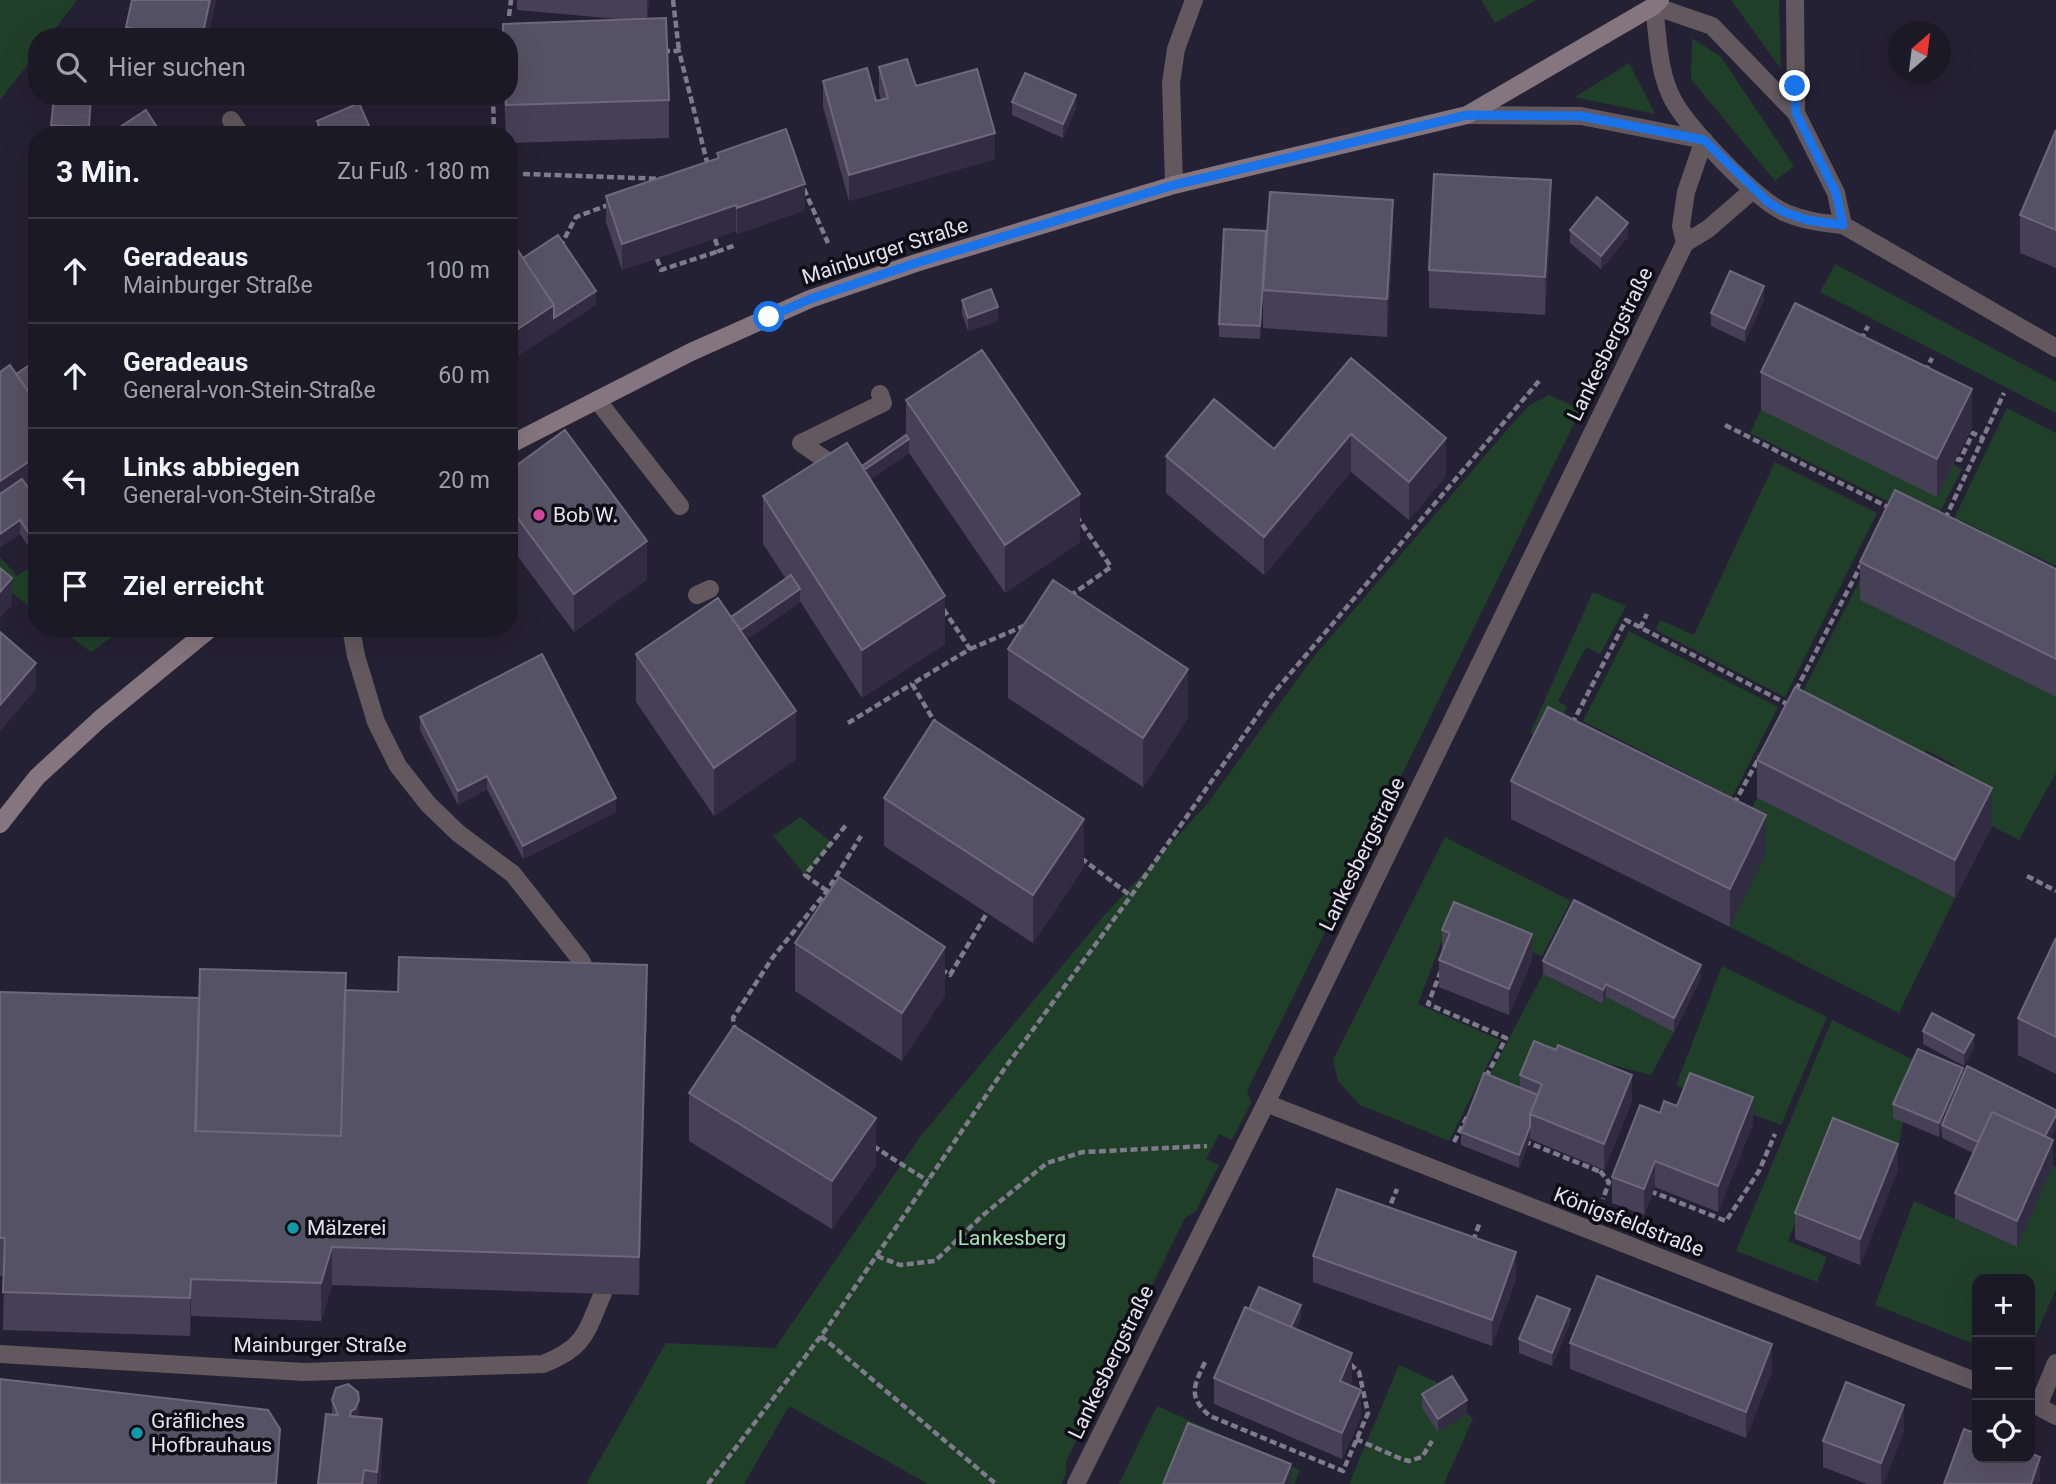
<!DOCTYPE html>
<html lang="de">
<meta charset="utf-8">
<style>
body{margin:0;font-family:Roboto,sans-serif;background:#25222f;color:#f1f3f6}
.controls{position:absolute;right:21px;bottom:21px;display:grid;overflow:hidden;border-radius:14px;box-shadow:0 7px 28px #0002}
.controls button{width:63px;height:63px;display:grid;place-items:center;padding:0;border:0;border-bottom:2px solid #3a3844;background:#1c1927;color:#f1f3f6;font:35px sans-serif}
.compass{position:absolute;left:1888px;top:21px;width:63px;height:63px;border-radius:50%;background:#1c1927;box-shadow:0 7px 28px #0002;rotate:28deg}
.stop{position:absolute;width:21px;height:21px;margin:-16px;border:5px solid #1a73e8;border-radius:50%;background:#fff}
.stop.end{background:#1a73e8;border-color:#fff;box-shadow:0 2px 7px #0008}
.list{margin:0;padding:0;list-style:none}
h2{display:flex;justify-content:space-between;align-items:center;height:91px;margin:0;padding:0 28px;font-size:30px}
h2 small{font-size:23px;font-weight:400;color:#a0a0a7}
.list li{display:grid;grid-template-columns:46px 1fr auto;gap:21px;align-items:center;box-sizing:border-box;height:105px;padding:0 28px;border-top:2px solid #3a3844}
.list b{display:block;font-size:26px;white-space:nowrap}
.list p{margin:0;font-size:23px;white-space:nowrap;color:#a0a0a7}
.list em{font-size:23px;font-style:normal;color:#a0a0a7}
.icon{flex:none;width:38px;height:38px;fill:none;stroke:currentColor;stroke-width:2;stroke-linecap:round;stroke-linejoin:round}
.map{position:relative;flex:none;width:2056px;height:1484px;overflow:hidden}
.search{position:absolute;background:#1c1927;box-shadow:0 7px 28px #0002;left:28px;top:28px;width:490px;height:77px;display:flex;align-items:center;gap:18px;box-sizing:border-box;padding:0 24px;border-radius:28px;color:#a0a0a7;font-size:26px}
.panel{position:absolute;background:#1c1927;box-shadow:0 7px 28px #0002;left:28px;top:126px;width:490px;height:511px;border-radius:28px}
.map>svg:first-child{display:block}
</style>
<div class="map">
<svg width="2056" height="1484" viewBox="0 0 2056 1484">
<rect width="100%" height="100%" fill="#252134"/>
<path fill="#203f29" d="M0,0H77L49,37H37V53L0,100Z
M1481,0H1536L1495,23Z
M1731,0H1779L1781,69Z
M1692,38L1721,57L1794,166L1775,181L1691,79Z
M1629,63L1655,114L1575,97Z
M1835,264L2056,382V413L1820,292Z
M1549,395L1581,409L1247,1091L1251,1103L1232,1140L1219,1134L1206,1159L1219,1165L1196,1211L1185,1218L1066,1461V1474L1061,1484H928L789,1406L744,1484H586L666,1343L775,1348L920,1137L1102,918L1207,804L1312,659L1518,417L1530,405Z
M2007,408L2056,433V566L2025,551L2018,565L1979,545L1985,532L1960,520L1954,532L1949,529Z
M1761,410L1937,496L1953,464L1962,469L1934,524L1750,433Z
M1775,462L1877,513L1785,697L1656,630L1660,620L1694,635Z
M0,557L17,576L37,562V612L0,584Z
M1865,570L1860,600L2056,697V773L2019,840L1938,798L1955,765L1926,750L1918,766L1880,746L1886,733L1860,720L1853,732L1797,703Z
M1593,592L1626,606L1600,654L1586,647L1558,701L1567,707L1549,742L1530,733Z
M59,628H124L91,652Z
M1629,631L1778,707L1732,797L1583,721Z
M1757,798L1955,898L1899,1013L1730,927L1766,854L1736,839Z
M800,817L832,843L805,875L773,836Z
M1445,837L1571,901L1542,956L1450,919L1418,1004L1500,1040L1449,1141L1360,1105L1338,1081L1333,1060Z
M1722,966L1827,1017L1781,1125L1676,1085Z
M1543,974L1602,1004L1606,997L1674,1032L1651,1075L1545,1047L1520,1101L1484,1086Z
M1832,1020L1918,1062L1903,1121L1895,1165L1830,1140L1788,1241L1827,1257L1817,1282L1736,1251Z
M2053,1166L2056,1167V1289L2030,1349V1279H1977V1345L1875,1305L1914,1201L2017,1247Z
M1399,1365L1452,1389L1467,1414L1473,1418L1444,1484H1349Z
M1157,1406L1300,1470L1294,1484H1119Z"/>
<g fill="none" stroke-linecap="round" stroke-linejoin="round">
<path stroke="#7e7b8b" stroke-width="4.5" stroke-dasharray="7 3.5" stroke-linecap="butt" d="M673,0L679,51
M509,16L511,0
M663,51H679L708,166
M493,96L494,135
M523,174L664,179
M804,189L828,243
M715,239L719,251L736,245
M560,247L576,217L608,205
M657,259L661,270L719,251
M1861,340L1868,326
M1925,372L1932,358
M1725,425L1890,508
M1956,459L1960,460L1973,433L1983,438
M1945,519L2004,393
M1070,596L1111,567L1077,517
M1640,628L1647,614
M970,649L1026,625
M1796,690L1861,565
M848,723L912,684
M1572,724L1626,620L1791,706
M937,726L912,684L970,649L942,607
M1734,804L1760,756
M1081,858L1131,896
M2027,876L2056,891
M827,891L805,875L847,824
M941,969L950,975L987,913
M1441,971L1428,1004L1506,1038L1485,1079
M735,1032L733,1018L773,957L827,891L861,836
M1524,1141L1601,1172
M1454,1142L1468,1115
M873,1146L928,1181
M1600,1171L1609,1182L1603,1199
M1650,1191L1726,1221L1759,1171L1775,1134
M1387,1213L1397,1189
M1473,1241L1480,1222
M877,1256L900,1265L935,1261L982,1216L1047,1163L1083,1152L1207,1146
M821,1336L996,1484
M1205,1362C1194,1386 1187,1396 1210,1416L1343,1471L1368,1413L1359,1372L1349,1363
M1356,1439L1399,1458L1409,1461L1422,1457L1432,1441
M708,1484L827,1328L1007,1065L1131,896L1272,695L1539,381"/>
<path stroke="#62585e" stroke-width="18" d="M231,120L241,135
M1174,185L1171,83L1176,49L1194,0
M597,400L680,506
M842,471L801,443L883,403L880,394
M697,595L710,589
M351,628L356,656L376,722L398,766L428,804L458,833L513,874L580,959L592,982
M0,1354L304,1372L543,1364C586,1347 586,1332 603,1293"/>
<path stroke="#62585e" stroke-width="18" d="M1795,0L1796,113
M1467,115L1581,116L1704,140
M1843,225L1836,193L1796,113L1712,26L1654,6C1658,37 1658,72 1673,100C1689,129 1756,200 1786,213C1805,221 1823,223 1843,225L2056,348
M1685,243L1681,226L1686,192L1704,140
M1266,1103L1977,1382
M2030,1402L2056,1416
M2038,1406L2056,1363
M1076,1484L1266,1103L1685,243L1708,229L1753,190"/>
<path stroke="#85757e" stroke-width="18" d="M509,445L691,352L810,299L916,263L1174,185L1467,115L1654,6L1660,0
M0,824L37,777L100,719L211,628"/>
</g>
<path fill="#454055" d="M132,0H216L208,37H126V27Z
M517,0H649L647,18L669,100V138L509,143V135H506L504,96H509V37H503V24L618,19L517,10Z
M879,67L916,86L995,159L849,201L823,107V81L876,101L881,99L879,93Z
M1012,102L1076,108L1063,138L1012,115Z
M91,105L89,135H51V125Z
M317,121L373,135H317Z
M2056,130V268L2020,253V215Z
M717,153L805,210L737,234L736,231L622,270L606,222V196L717,158Z
M1551,218L1545,315L1429,308V270Z
M1570,230L1628,237L1601,269L1570,243Z
M1393,238L1387,337L1263,328V290Z
M1266,244L1260,339L1219,337V324Z
M962,300L998,321L968,331L962,314Z
M1764,300L1745,342L1711,326V313Z
M1351,358L1446,476L1409,520L1351,472L1264,575L1166,493V456L1274,449Z
M0,372L37,482L28,488L37,500V555L35,556L20,534L0,547Z
M1761,372L1972,427L1937,497L1761,410Z
M906,400L1080,542L1005,593L909,453L870,479L945,644L862,698L800,601V602L747,639L796,759L714,816L636,702V654L731,617L786,579L763,544V496L862,466L906,435Z
M509,471L647,579L574,632L513,550L509,553Z
M1860,562L2056,569V697L1860,600Z
M1008,649L1188,718L1143,787L1008,698Z
M420,717L616,812L523,859L487,789L458,805L420,730Z
M1757,760L1992,826L1955,898L1757,798Z
M1511,781L1766,853L1730,927L1511,819Z
M884,798L1084,867L1033,943L884,846Z
M1442,930L1532,960L1509,1015L1439,987V960L1442,952Z
M2056,938V1074L2018,1055V1018Z
M795,943L945,995L902,1061L795,991Z
M1543,961L1701,978L1674,1032L1606,997L1603,1004L1543,974Z
M346,990L647,1003L639,1295L332,1285L321,1321L191,1316L190,1336L3,1330L4,1276H0V992L199,998Z
M1923,1031L1974,1048L1964,1066L1923,1044Z
M1520,1075L1632,1101L1604,1170L1530,1139L1519,1168L1461,1145V1132L1520,1088Z
M1963,1076L2051,1138L2053,1166L2017,1247L1955,1219V1193L1973,1153L1942,1138V1130L1939,1137L1893,1118V1104Z
M689,1093L876,1166L832,1229L689,1141Z
M1677,1106L1753,1124L1718,1212L1655,1187L1644,1215L1612,1203V1177L1660,1113Z
M1898,1170L1860,1265L1795,1239V1213Z
M1313,1256L1516,1279L1492,1346L1313,1282Z
M1249,1309L1301,1318L1296,1329L1352,1380L1350,1386L1361,1417L1342,1459L1214,1404V1378Z
M1570,1323L1552,1366L1519,1353V1339Z
M1570,1343L1772,1371L1746,1438L1570,1369Z
M1422,1394L1467,1414L1438,1432L1422,1408Z
M332,1400L359,1417L382,1457L380,1484H318L332,1414Z
M1904,1431L1883,1484H1867L1823,1467V1441Z"/>
<path fill="#312c41" d="M210,0H216L208,37H202Z
M647,0H649L647,22Z
M1076,95V108L1063,138V124Z
M995,133V159L849,201V175Z
M1551,180V218L1545,315V277Z
M805,184V210L737,234V208Z
M1393,200V238L1387,337V299Z
M736,205V231L622,270V244Z
M1628,223V237L1601,269V256Z
M1266,231V244L1260,339V326Z
M1764,286V300L1745,342V329Z
M596,291V305L509,362V335L554,305Z
M998,307V321L968,331V318Z
M1972,389V427L1937,497V459Z
M1351,434V472L1264,575V537Z
M1446,438V476L1409,520V482Z
M909,439V453L857,488L852,478Z
M37,456V482L0,508V481Z
M1080,494V542L1005,593V545Z
M513,512V550L509,553V515Z
M20,520V534L0,547V534Z
M37,541V555L35,556V542Z
M647,541V579L574,632V594Z
M12,578V605L0,618V592Z
M800,589V602L732,650V637Z
M945,596V644L862,698V650Z
M36,663V689L0,731V705Z
M1188,669V718L1143,787V738Z
M796,711V759L714,816V768Z
M487,776V789L458,805V791Z
M1992,788V826L1955,898V860Z
M616,798V812L523,859V846Z
M1766,815V853L1730,927V889Z
M1084,819V867L1033,943V895Z
M1532,934V960L1509,1015V989Z
M945,947V995L902,1061V1013Z
M647,965V1003L639,1295V1257Z
M1701,965V978L1674,1032V1018Z
M1606,984V997L1603,1004V990Z
M1974,1035V1048L1964,1066V1053Z
M1963,1068V1081L1942,1125V1130L1939,1137V1123Z
M1632,1075V1101L1604,1170V1144Z
M1753,1097V1124L1718,1212V1186Z
M2056,1115V1128L2040,1160V1146Z
M876,1118V1166L832,1229V1181Z
M1530,1126V1139L1519,1168V1155Z
M2053,1140V1166L2017,1247V1221Z
M1898,1144V1170L1860,1265V1239Z
M1655,1161V1187L1644,1215V1189Z
M332,1247V1285L321,1321V1283Z
M1516,1252V1279L1492,1346V1320Z
M191,1279V1316L190,1336V1298Z
M1301,1305V1318L1286,1352V1338Z
M1570,1309V1323L1552,1366V1353Z
M1772,1344V1371L1746,1438V1412Z
M1352,1353V1380L1340,1408V1381Z
M1361,1390V1417L1342,1459V1433Z
M359,1400V1438L350,1416L351,1411Z
M1467,1400V1414L1438,1432V1419Z
M1904,1405V1431L1883,1484H1881V1463Z
M382,1419V1457L380,1484H377V1472Z
M280,1429V1442L277,1484H276Z
M2040,1457V1483L2031,1484Z
M1291,1464V1484H1283Z"/>
<path fill="#565265" stroke="#6d687b" stroke-width="2" d="M132,0H210L202,37H171L126,27Z
M666,18L669,100L506,105V96H509V37H503V24Z
M907,59L916,86L977,69L995,133L849,175L823,81L867,68L876,101L888,98L879,67Z
M1025,73L1076,95L1063,124L1012,102Z
M54,96H91L89,127L51,125Z
M359,103L373,135H323L317,121Z
M146,110L162,135H108Z
M786,129L805,184L737,208L736,205L622,244L606,196L719,158L717,153Z
M2056,130V230L2020,215Z
M1434,174L1551,180L1545,277L1429,270Z
M1270,192L1393,200L1387,299L1263,290Z
M1597,197L1628,223L1601,256L1570,230Z
M1224,229L1266,231L1260,326L1219,324Z
M558,235L596,291L554,318V305L523,258Z
M517,249L554,305L509,335V255Z
M1730,271L1764,286L1745,329L1711,313Z
M991,289L998,307L968,318L962,300Z
M1795,303L1972,389L1937,459L1761,372Z
M982,350L1080,494L1005,545L906,400Z
M1351,358L1446,438L1409,482L1351,434L1264,537L1166,456L1214,399L1274,449Z
M37,360V404L16,374Z
M10,365L37,404V456L0,481V372Z
M565,430L647,541L574,594L513,512L509,515V471Z
M906,435L909,439L864,470L862,466Z
M847,443L945,596L862,650L763,496Z
M22,479L37,500V541L35,542L20,520L0,534V494Z
M1895,490L2056,569V659L1860,562Z
M0,568L12,578L0,592Z
M791,575L800,589L741,630L731,617Z
M1053,580L1188,669L1143,738L1008,649Z
M718,598L796,711L714,768L636,654Z
M0,632L36,663L0,705Z
M542,654L616,798L523,846L487,776L458,791L420,717Z
M1795,687L1992,788L1955,860L1757,760Z
M1548,707L1766,815L1730,889L1511,781Z
M934,720L1084,819L1033,895L884,798Z
M839,877L945,947L902,1013L795,943Z
M1574,900L1701,965L1674,1018L1606,984L1603,990L1543,961Z
M1454,902L1532,934L1509,989L1439,960L1450,933L1442,930Z
M2056,938V1037L2018,1018Z
M399,957L647,965L639,1257L332,1247L321,1283L191,1279L190,1298L3,1292L5,1238H0V992L199,998L195,1131L341,1136L345,990L398,992Z
M200,969L346,973L341,1136L196,1131Z
M1932,1013L1974,1035L1964,1053L1923,1031Z
M734,1026L876,1118L832,1181L689,1093Z
M1534,1041L1556,1050L1558,1045L1632,1075L1604,1144L1530,1114L1542,1084L1520,1075Z
M1918,1049L1963,1068L1939,1123L1893,1104Z
M1967,1066L2056,1110V1115L2045,1136L1992,1112L1978,1142L1942,1125Z
M1484,1073L1538,1095L1530,1114V1126L1519,1155L1461,1132Z
M1690,1073L1753,1097L1718,1186L1655,1161L1644,1189L1612,1177L1640,1105L1660,1113L1664,1101L1677,1106Z
M1992,1112L2053,1140L2017,1221L1955,1193Z
M1833,1118L1898,1144L1860,1239L1795,1213Z
M1337,1189L1516,1252L1492,1320L1313,1256Z
M1597,1276L1772,1344L1746,1412L1570,1343Z
M1259,1287L1301,1305L1291,1327L1249,1309Z
M1537,1296L1570,1309L1552,1353L1519,1339Z
M1245,1307L1352,1353L1340,1381L1361,1390L1342,1433L1214,1378Z
M1452,1376L1467,1400L1438,1419L1422,1394Z
M0,1379L268,1410L280,1429L276,1484H0Z
M1846,1382L1904,1405L1881,1463L1823,1441Z
M348,1384L358,1392L359,1400L355,1409L351,1411L350,1416L382,1419L377,1472L364,1470L362,1484H318L326,1414L338,1415L332,1400L336,1388Z
M1188,1423L1291,1464L1283,1484H1163Z
M1964,1429L1977,1434V1458H2030V1453L2040,1457L2031,1484H1944Z"/>
<g fill="none" stroke-linecap="round" stroke-linejoin="round">
<path stroke="#1a73e8" stroke-width="9" d="M769,317L810,299L916,263L1174,185L1467,115L1581,116L1704,140L1769,203L1784,212L1807,220L1843,225L1836,193L1796,113L1795,86"/>
</g>
<circle fill="#d1479c" stroke="#0e0c14" stroke-width="2.5" cx="539" cy="515" r="7"/>
<g fill="#0f9aa8" stroke="#0e0c14" stroke-width="2.5">
<circle cx="293" cy="1228" r="7"/>
<circle cx="137" cy="1433" r="7"/>
</g>
<g text-anchor="middle" stroke-width="7" stroke-linejoin="round" paint-order="stroke">
<g font-size="21" fill="#e5e2ef" stroke="#0e0c14">
<text transform="translate(885 251) rotate(-18)" y="7">Mainburger Straße</text>
<text transform="translate(1610 344) rotate(-64)" y="7">Lankesbergstraße</text>
<text transform="translate(1362 854) rotate(-64)" y="7">Lankesbergstraße</text>
<text transform="translate(1629 1222) rotate(21)" y="7">Königsfeldstraße</text>
<text x="320" y="1352">Mainburger Straße</text>
<text transform="translate(1111 1362) rotate(-64)" y="7">Lankesbergstraße</text>
</g>
<g font-size="21" fill="#e5e2ef" stroke="#0e0c14" text-anchor="start">
<text x="553" y="522">Bob W.</text>
<text x="307" y="1235">Mälzerei</text>
<text x="151" y="1428">Gräfliches<tspan x="151" dy="24">Hofbrauhaus</tspan></text>
</g>
<g font-size="21" fill="#a4e3b3" stroke="#0e0c14">
<text x="1012" y="1245">Lankesberg</text>
</g>
</g>
</svg>
<div class="controls">
<button>+</button>
<button>−</button>
<button><svg class="icon" aria-label="locate" viewBox="0 0 24 24"><circle cx="12" cy="12" r="6"/><path d="M12 2v4M12 18v4M2 12h4M18 12h4"/></svg></button>
</div>
<svg class="compass" viewBox="-18 -18 36 36"><path d="M0-13l5 13h-10z" fill="#e53935"/><path d="M0 13l5-13h-10z" fill="#a0a0a7"/></svg>
<div class="stop" style="left:769px;top:317px"></div>
<div class="stop end" style="left:1795px;top:86px"></div>
<div class="search"><svg class="icon" aria-label="search" viewBox="0 0 24 24"><circle cx="10" cy="10" r="6"/><path d="M15 15l6 6"/></svg>Hier suchen</div>
<section class="panel">
<h2>3 Min.<small>Zu Fuß · 180 m</small></h2>
<ul class="list">
<li><svg class="icon" aria-label="ahead" viewBox="0 0 24 24"><path d="M12 20V5M6 11l6-6 6 6"/></svg><div><b>Geradeaus</b><p>Mainburger Straße</p></div><em>100 m</em></li>
<li><svg class="icon" aria-label="ahead" viewBox="0 0 24 24"><path d="M12 20V5M6 11l6-6 6 6"/></svg><div><b>Geradeaus</b><p>General-von-Stein-Straße</p></div><em>60 m</em></li>
<li><svg class="icon" aria-label="left" viewBox="0 0 24 24"><path d="M17 20v-9H6M10 6l-5 5 5 5"/></svg><div><b>Links abbiegen</b><p>General-von-Stein-Straße</p></div><em>20 m</em></li>
<li><svg class="icon" aria-label="arrive" viewBox="0 0 24 24"><path d="M6 21V4h12l-3 4 3 4H6"/></svg><div><b>Ziel erreicht</b></div></li>
</ul>
</section>
</div>
